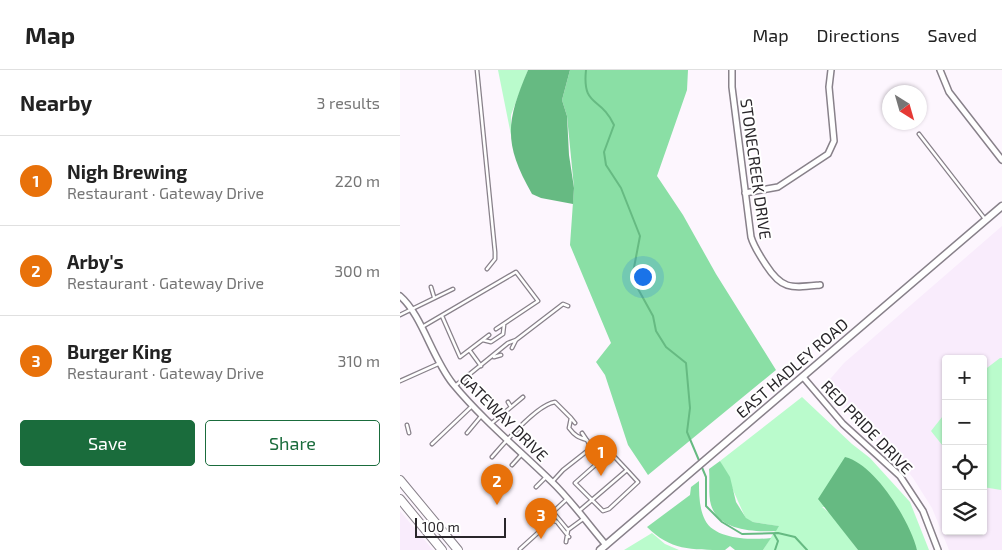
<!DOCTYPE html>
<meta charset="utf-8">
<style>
body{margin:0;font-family:"Exo 2",sans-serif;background:#f2f2f2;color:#222}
.controls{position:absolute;right:15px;bottom:15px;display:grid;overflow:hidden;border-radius:5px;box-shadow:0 1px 4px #0004}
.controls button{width:45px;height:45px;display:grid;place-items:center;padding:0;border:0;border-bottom:1px solid #e0e0e0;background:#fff;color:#222;font:25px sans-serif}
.compass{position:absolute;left:482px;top:15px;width:45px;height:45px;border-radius:50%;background:#fff;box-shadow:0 1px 4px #0004;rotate:143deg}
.scale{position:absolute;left:15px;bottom:12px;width:91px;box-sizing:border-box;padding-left:5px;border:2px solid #29262a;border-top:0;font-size:14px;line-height:18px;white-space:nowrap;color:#29262a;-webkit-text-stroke:4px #fff;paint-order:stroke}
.you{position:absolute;left:242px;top:206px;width:18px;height:18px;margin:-12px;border:4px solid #fff;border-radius:50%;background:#1a73e8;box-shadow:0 0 0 8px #1a73e833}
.badge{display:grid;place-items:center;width:32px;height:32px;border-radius:50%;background:#1a6c3c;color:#fff;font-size:16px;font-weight:700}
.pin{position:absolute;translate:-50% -41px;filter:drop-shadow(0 1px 2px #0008)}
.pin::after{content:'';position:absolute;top:26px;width:18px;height:15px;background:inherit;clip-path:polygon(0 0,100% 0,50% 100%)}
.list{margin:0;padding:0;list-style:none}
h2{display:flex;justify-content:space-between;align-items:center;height:65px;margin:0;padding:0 20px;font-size:21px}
h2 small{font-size:16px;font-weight:400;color:#767676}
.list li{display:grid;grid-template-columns:32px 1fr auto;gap:15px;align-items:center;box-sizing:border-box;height:90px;padding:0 20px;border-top:1px solid #e0e0e0}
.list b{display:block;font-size:19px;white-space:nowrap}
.list p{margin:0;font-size:16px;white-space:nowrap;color:#767676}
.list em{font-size:16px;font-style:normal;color:#767676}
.actions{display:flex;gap:10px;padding:15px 20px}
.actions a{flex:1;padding:11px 0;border:1px solid #1a6c3c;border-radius:5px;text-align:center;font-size:18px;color:#1a6c3c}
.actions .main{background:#1a6c3c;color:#fff}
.icon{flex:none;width:28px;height:28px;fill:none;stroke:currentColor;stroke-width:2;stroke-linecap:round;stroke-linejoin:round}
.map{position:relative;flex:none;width:602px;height:480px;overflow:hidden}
header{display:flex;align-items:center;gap:30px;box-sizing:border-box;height:70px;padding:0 25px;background:#fff;border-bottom:1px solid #e0e0e0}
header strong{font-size:24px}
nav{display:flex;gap:28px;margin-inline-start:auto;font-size:18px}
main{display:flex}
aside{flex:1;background:#fff}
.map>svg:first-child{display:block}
</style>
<header>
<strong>Map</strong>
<nav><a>Map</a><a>Directions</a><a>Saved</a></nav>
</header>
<main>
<aside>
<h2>Nearby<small>3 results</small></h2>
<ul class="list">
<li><span class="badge" style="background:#e8710a">1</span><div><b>Nigh Brewing</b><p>Restaurant · Gateway Drive</p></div><em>220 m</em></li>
<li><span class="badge" style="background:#e8710a">2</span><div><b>Arby's</b><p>Restaurant · Gateway Drive</p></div><em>300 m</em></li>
<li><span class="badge" style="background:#e8710a">3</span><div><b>Burger King</b><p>Restaurant · Gateway Drive</p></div><em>310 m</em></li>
</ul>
<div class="actions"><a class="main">Save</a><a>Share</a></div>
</aside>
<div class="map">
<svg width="602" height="480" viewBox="0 0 602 480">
<rect width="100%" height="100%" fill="#fdf6fe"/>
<path fill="#f9ecfc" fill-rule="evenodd" d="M602,156V480H549L532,438L513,408L499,390L448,344L424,316L444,293ZM546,289H583V461H546Z
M0,441L33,480H0Z"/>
<path fill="#bafbcc" d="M98,0H128L111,45V65Z
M600,288H602L601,420L583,417V301Z
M402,327L452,374L470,388L510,432L529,480H517L495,434L422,437L431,444L458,480H363L378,456L353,452L346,449L320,391Z
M546,342V380L531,361Z
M252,463L265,474L279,480H224Z"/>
<path fill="#8adfa5" d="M170,0H288L287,20L257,106L283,145L316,204L376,300L248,405L228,375L205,305L196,292L211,273L170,175L174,118L167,46L162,30Z
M320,391L330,407L336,432L346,448L353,452L379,456L376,461C354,462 319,461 311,435C308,424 310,411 309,399Z
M299,411C299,424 299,438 305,450C315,470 352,470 371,468L363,480H335L330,476L325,480C291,480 270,480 247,457L290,425L291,417Z"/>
<path fill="#66ba82" d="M128,0H170L162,30L167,46L169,85L174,118L173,134L141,128L132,124C103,73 106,52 128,0Z
M445,387C475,394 510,451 517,480H458L418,429Z"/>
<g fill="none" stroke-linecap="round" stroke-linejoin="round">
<path stroke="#66ba82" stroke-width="2" d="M186,0C182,38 201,26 214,55L204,82L206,95L221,118L240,166L232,208L253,246L256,261L266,277L286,293L290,338L287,362L306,407V436L322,452L342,464L378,463L395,467L407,480
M374,464L378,471L375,480"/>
<defs>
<path id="service" d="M77,0L95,182V189L87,199
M519,64L585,149
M31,217L34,227
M0,245L53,219
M42,246L60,287L89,265
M22,257L116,202L138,231L96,259
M83,270L91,272L103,264L104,255
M112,278L116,270
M70,281L81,296
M94,287L101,285
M0,311L38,294
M55,316L108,273L116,270L163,234L168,236
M108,332L111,337
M171,348L175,353
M92,353L123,327
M7,355L9,363
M67,363L82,345
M182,363L186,369
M32,374L72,336
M92,387C104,373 138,334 155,332L171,348L169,358C175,366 178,367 187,370L191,378L163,400L153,411
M112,395L122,384
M136,417L146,407
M179,441L192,430L203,441L209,439L238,412L227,400L192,430L175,413L210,382L227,400
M168,460L183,449
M166,472L168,460L153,442L167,429
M120,479L152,450L157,452L169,467"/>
<path id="minor" d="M332,0V17L351,167C354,177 360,186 366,195C382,220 391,218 420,215
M540,0L549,22L602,90
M345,123L378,117L428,84L434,71L429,17L431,0
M0,226C22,245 32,288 53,314C82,349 118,379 151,411C171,430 188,454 206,475
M403,307L443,354L500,406L523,441L538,480"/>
<path id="tertiary" d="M200,480L602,136"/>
<path id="primary" d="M0,410L58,480
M0,429L42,480"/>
</defs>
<use href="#service" stroke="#88818a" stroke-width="5"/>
<use href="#minor" stroke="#88818a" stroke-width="8"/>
<use href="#tertiary" stroke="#88818a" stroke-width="9"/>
<use href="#primary" stroke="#88818a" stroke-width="10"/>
<use href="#service" stroke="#fff" stroke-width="2.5"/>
<use href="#minor" stroke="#fff" stroke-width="5"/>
<use href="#tertiary" stroke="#fff" stroke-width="6"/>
<use href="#primary" stroke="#fff" stroke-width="8"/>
</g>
<g text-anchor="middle" stroke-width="4" stroke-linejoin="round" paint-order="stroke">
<g font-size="16" fill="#29262a" stroke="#fff">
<text transform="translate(356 99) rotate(82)" y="6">STONECREEK DRIVE</text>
<text transform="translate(392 298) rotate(-41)" y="6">EAST HADLEY ROAD</text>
<text transform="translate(104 347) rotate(45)" y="6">GATEWAY DRIVE</text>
<text transform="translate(467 357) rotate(46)" y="6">RED PRIDE DRIVE</text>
</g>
</g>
</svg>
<div class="controls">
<button>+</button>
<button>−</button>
<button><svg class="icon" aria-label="locate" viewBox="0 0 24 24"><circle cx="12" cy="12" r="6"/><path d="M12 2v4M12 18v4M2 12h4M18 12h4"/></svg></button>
<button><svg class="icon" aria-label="layers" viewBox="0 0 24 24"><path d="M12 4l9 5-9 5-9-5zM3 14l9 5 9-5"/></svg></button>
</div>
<svg class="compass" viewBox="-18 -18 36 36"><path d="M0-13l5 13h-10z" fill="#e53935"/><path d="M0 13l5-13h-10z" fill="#767676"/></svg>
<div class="scale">100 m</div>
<div class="you"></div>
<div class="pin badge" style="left:201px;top:406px;background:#e8710a">1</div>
<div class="pin badge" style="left:97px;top:435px;background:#e8710a">2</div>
<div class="pin badge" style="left:141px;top:469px;background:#e8710a">3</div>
</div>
</main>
